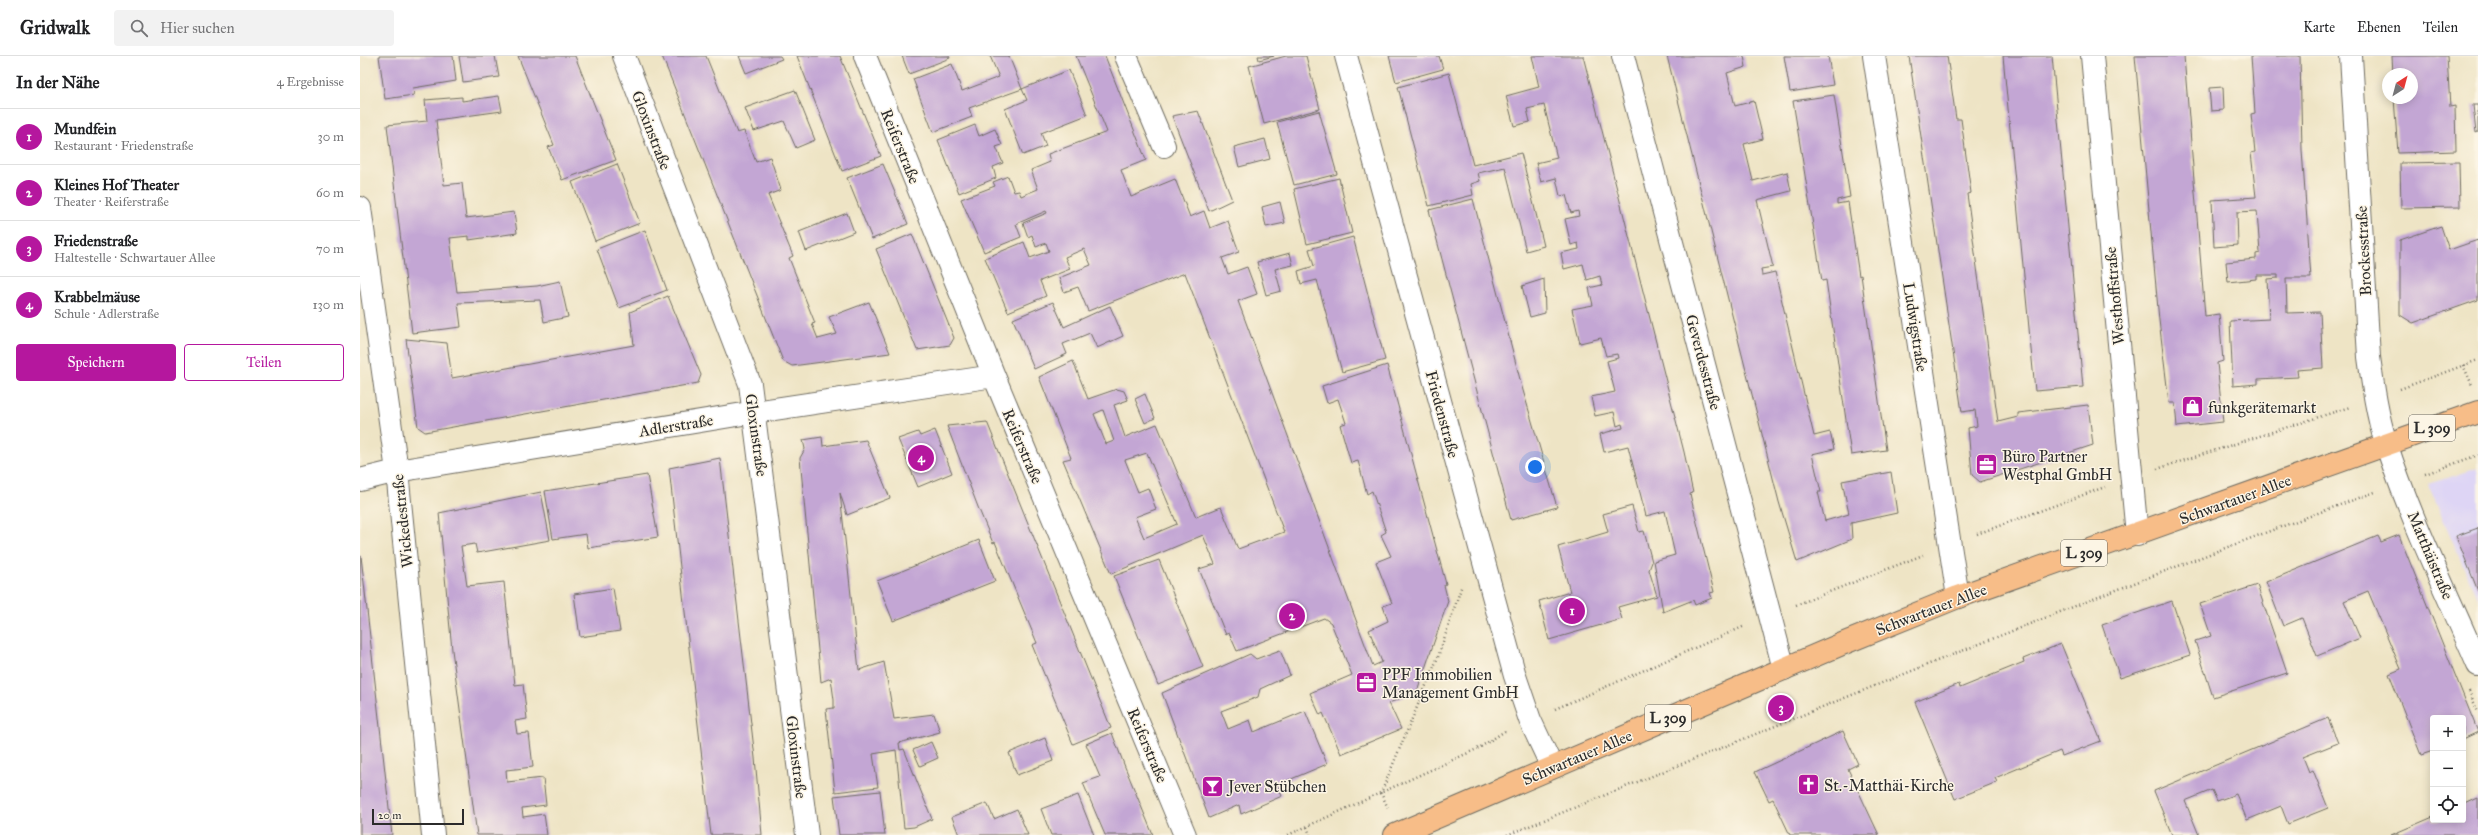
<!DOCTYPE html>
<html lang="de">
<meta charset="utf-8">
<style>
body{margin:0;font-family:"IM FELL Great Primer",serif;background:#f2f2f2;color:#202124}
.controls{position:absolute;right:12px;bottom:12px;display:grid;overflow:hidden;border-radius:4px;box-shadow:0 2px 10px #0003}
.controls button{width:36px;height:36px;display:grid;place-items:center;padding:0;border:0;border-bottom:1px solid #e0e0e0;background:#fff;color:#202124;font:20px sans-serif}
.compass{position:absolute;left:2022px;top:12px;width:36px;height:36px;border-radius:50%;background:#fff;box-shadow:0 2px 10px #0003;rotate:36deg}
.scale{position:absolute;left:12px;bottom:10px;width:92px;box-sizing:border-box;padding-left:4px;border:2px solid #2b2b2b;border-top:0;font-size:11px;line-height:14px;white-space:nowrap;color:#2b2b2b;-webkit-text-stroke:3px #fcf5e5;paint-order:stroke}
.you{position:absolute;left:1175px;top:411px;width:14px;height:14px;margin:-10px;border:3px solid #fff;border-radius:50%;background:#1a73e8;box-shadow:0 0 0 6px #1a73e833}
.badge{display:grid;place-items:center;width:26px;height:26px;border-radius:50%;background:#b5179e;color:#fff;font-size:13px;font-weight:700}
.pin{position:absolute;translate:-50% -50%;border:2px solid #fff;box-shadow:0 1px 4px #0006}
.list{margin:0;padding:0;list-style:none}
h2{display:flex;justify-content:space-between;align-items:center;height:52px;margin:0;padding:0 16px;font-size:17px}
h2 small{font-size:13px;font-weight:400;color:#757577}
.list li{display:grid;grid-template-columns:26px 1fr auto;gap:12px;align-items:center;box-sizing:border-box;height:56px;padding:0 16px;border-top:1px solid #e0e0e0}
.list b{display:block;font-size:15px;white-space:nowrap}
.list p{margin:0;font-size:13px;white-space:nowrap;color:#757577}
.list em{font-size:13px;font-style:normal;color:#757577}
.actions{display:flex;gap:8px;padding:12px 16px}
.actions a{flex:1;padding:9px 0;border:1px solid #b5179e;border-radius:4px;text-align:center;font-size:14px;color:#b5179e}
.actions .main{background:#b5179e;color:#fff}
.icon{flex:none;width:22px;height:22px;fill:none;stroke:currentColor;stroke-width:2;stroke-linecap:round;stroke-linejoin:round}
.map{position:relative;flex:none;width:2118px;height:779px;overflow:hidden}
header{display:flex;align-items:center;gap:24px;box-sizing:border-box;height:56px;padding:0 20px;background:#fff;border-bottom:1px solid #e0e0e0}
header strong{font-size:19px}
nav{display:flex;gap:22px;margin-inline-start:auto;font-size:14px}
.search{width:280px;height:36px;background:#f2f2f2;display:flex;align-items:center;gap:10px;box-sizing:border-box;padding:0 14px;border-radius:4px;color:#757577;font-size:15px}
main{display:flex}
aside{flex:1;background:#fff}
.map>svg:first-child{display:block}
</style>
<header>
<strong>Gridwalk</strong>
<div class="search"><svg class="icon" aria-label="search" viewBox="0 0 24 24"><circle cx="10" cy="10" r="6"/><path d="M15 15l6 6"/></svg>Hier suchen</div>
<nav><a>Karte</a><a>Ebenen</a><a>Teilen</a></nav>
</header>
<main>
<aside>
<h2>In der Nähe<small>4 Ergebnisse</small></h2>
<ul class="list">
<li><span class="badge">1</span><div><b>Mundfein</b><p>Restaurant · Friedenstraße</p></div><em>30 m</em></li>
<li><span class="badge">2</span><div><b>Kleines Hof Theater</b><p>Theater · Reiferstraße</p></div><em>60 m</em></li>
<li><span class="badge">3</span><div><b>Friedenstraße</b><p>Haltestelle · Schwartauer Allee</p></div><em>70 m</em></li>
<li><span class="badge">4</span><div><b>Krabbelmäuse</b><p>Schule · Adlerstraße</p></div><em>130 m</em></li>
</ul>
<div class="actions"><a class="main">Speichern</a><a>Teilen</a></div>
</aside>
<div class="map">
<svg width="2118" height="779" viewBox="0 0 2118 779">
<rect width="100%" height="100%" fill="#fcf5e5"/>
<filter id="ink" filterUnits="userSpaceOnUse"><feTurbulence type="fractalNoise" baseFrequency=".025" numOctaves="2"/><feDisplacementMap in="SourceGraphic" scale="8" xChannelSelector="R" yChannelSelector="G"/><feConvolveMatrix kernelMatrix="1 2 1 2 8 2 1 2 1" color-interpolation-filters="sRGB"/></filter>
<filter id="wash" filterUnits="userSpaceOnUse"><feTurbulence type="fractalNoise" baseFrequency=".012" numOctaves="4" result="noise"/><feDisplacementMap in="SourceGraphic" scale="16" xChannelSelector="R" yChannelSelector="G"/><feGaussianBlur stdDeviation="0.9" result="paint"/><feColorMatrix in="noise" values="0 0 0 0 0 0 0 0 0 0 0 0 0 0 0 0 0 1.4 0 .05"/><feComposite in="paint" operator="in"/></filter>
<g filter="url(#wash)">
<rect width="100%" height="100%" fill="#eee4c5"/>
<path fill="#ded5f5" d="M2118,412V544L2068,428Z"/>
<g id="blocks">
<path fill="#c3a6d4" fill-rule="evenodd" d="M19,0H93L96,25L53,32L54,39L25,43Z
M99,0H135L139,21L103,26Z
M158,0H215L256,104L202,124L188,91L194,89Z
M302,0H346L377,77L384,75L396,106L410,101L421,134L408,139L433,200L429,202L455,267L452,268L458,283L477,278L469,261L509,246L530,297L432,310L423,305Z
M379,0H420L422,3L386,17Z
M437,0H480L521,100L482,115Z
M542,0H589L590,2L549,18Z
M630,0H649L662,33L609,52L612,61L573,76L553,23L592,8L602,35L639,21Z
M716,0H745L786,104L761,114L771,141L815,123L830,161L844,155L850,172L868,165L879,196L862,202L868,218L887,211L897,238L878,245L1013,610L1022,606L1009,574L1028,565L1023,550L1032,547L1016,506L1031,500L1021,479L1026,476L1012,435L1007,438L998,405L991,407L980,369L986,367L978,343L967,347L962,330L1027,309L1086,528L1084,529L1088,545L1057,636L1029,647L1041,673L981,698L963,657L960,659L950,637L992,619L971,567L964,562L877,595L869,577L866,579L839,513L855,508L843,479L751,518L703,404L711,402L679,321L713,305L728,343L757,333L764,335L768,344L754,349L765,381L797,368L836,461L861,451L878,493L924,476L825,217L728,255L718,231L704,236L699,222L731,209L724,193L705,201L710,213L680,225L686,240L648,256L625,202L664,186L670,202L689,195L686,187L676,191L672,179L668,181L663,167L687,157L686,155L656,168L661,181L624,196L601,143L635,130L633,126L648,120L654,136L659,135L661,140L678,133L671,114L690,106L688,98L747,76ZM743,354L754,385L746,388L734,358ZM787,397L817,468L784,482L775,461L796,453L788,432L778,436L765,404Z
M898,0H914L899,4Z
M926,0H946L960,53L904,68L889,10Z
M1029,0H1079L1083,13L1036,26Z
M1172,0H1223L1324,396L1333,437L1330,438L1354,536L1350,537L1352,542L1335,549L1333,544L1303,556L1294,505L1315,499L1305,455L1286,460L1268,390L1244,396L1240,378L1263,372L1262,368L1257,370L1254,356L1235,360L1231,341L1255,336L1247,305L1258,302L1257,298L1246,300L1241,282L1220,287L1212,253L1233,249L1229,232L1242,229L1241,225L1240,220L1227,224L1223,208L1204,213L1201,197L1219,193L1218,187L1211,189L1205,163L1219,160L1218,155L1211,157L1206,139L1200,140L1196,122L1181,126L1176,107L1197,102L1184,49L1167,53L1170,66L1154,70L1146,40L1179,31Z
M1307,0H1384L1386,11L1367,17L1375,50L1394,45L1403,83L1384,88L1393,125L1427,116L1431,135L1397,144L1413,211L1401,213L1402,219L1415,216L1454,380L1470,376L1474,393L1452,398L1461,436H1458L1465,465L1489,458L1482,425L1531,416L1537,457L1491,467L1492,483L1437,506L1419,446Z
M1424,0H1468L1473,29L1430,36Z
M1549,0H1587L1596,63H1601L1611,137L1607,138L1638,366L1658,361V357L1728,349L1733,389L1620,426L1612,419L1608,372L1617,370L1615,354L1602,356Z
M1643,0H1692L1723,331L1675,335Z
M1775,0H1824L1845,260L1859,258L1863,305L1857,307L1863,366L1817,371L1815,347H1809L1799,264Z
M1891,0H1940L1942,94L1951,222H1926L1927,257L1960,256L1963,312L1937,314L1938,321L1898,323V328L1873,330L1870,265L1909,263L1907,223L1918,222V219H1896V223L1868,226L1866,206L1896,203V198L1900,197L1897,155L1877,156L1878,189L1854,191L1852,144L1896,141L1891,97L1895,96L1891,58L1895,57Z
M2032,0H2087L2090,51L2095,50L2096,95L2038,97L2034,42H2052V18H2033Z
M709,14L727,59L681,77L686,90L663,99L645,53L667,44L662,33Z
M1089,17L1113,109L1161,97L1184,190L1166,195L1145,111L1118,117L1120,125L1111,128L1113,139L1069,150L1038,31Z
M1863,31L1864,54L1851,55L1849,32Z
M435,34L455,84L436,92L424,65L394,75L385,52Z
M1474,39L1490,141L1477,144V148L1488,146L1499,220L1501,219L1526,394L1491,399L1466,224L1462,225L1433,45Z
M139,40L142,55L76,64L84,129L102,127L106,162L154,156L157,177L109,184V180L90,182L97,236L177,230L200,225L208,261L184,266L180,244L98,247L101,271L52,277L27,69L67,65L65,44L102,41V45Z
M2113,49H2118V76L2116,77Z
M838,55L872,144L849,155L812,60Z
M959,55L977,118L934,129L917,66Z
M615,69L619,80L635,73L642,89L636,91L643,107L633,111L636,122L599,137L578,84Z
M905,83L910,103L879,111L874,91Z
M2099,106L2100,151L2041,152L2040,107Z
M257,108L280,167L235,185L212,126Z
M523,108L548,168L512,183L487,122Z
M979,122L992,177L947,188L934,133Z
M1113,143L1162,331L1197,451L1151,464L1069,154Z
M920,146L925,167L906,171L902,151Z
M487,157L494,176L446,195L439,176Z
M2081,170L2089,194L2118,184V244L2053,267L2040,259V184Z
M285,174L307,234L259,252L237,193Z
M552,178L594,282L590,289L557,294L516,193Z
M993,181L1025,304L982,316L957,224L941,228L938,215L954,210L949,193Z
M930,197L933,209L915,213L921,235L906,239L897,206Z
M1184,223L1185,257L1170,261L1162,230Z
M308,240L341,319L338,327L65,376L58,371L46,283L87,287L92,322L274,289L270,256Z
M693,246L704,271L750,250L763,280L737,292L730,277L703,288L707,298L674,313L653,263Z
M785,338L795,362L785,367L775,343Z
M627,366L751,672L713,688L672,589L677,587L635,486L633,487L618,451L587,370Z
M575,374L592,417L558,431L538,383L558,376L560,380Z
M462,381L463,390L506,384L530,442L487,459L480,437L499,614L524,606L534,663L574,658L580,676L539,687L540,694L544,693L572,763L554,771L544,772L536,694L513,698L518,731L475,736L466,653L474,652V644L471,622L461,626L440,402L445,393L443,384Z
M360,402L395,702L402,779H351L329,592L309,412Z
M287,419L298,481L228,492L226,478L193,483L185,435Z
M181,436L190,484L117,497L115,488L101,490L107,530L144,526L155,629L163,628L167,663L155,665L156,671L157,678L169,677L173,711L146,714L147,726L183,722L186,749L162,752L163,761L184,758L187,779H117L92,594L79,457Z
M1272,450L1279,476L1284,475L1292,506L1289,514L1297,540L1258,551L1262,563L1189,584L1179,545L1210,536L1198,491L1248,476L1243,458Z
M2118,472V535L2096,480Z
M2039,479L2118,676L2103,683V662H2073V695L2061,699L2029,618L2041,613L2008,535L1984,545L2000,582L1957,600L1942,562L1923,570L1906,526L2018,480L2021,486Z
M619,484L635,525L533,565L517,525Z
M0,500H1L32,779H0Z
M799,504L843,611L798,629L754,520Z
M1897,529L1927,617L1853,641L1835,585L1851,580L1840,548Z
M253,532L260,575L220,581L214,538Z
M1812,545L1830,599L1760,622L1742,569Z
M1701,588L1741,685L1702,700L1700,695L1635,722L1637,726L1595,743L1555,646L1599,628L1600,632L1664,606L1663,603Z
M920,594L930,619L900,633L898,641L861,655L868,673L890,664L894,676L945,655L967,708L917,729L922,740L881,758L879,749L849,762L802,637L890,598L896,603Z
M1968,662L1978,687L1943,701L1949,716L1953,714L1968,752L1928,768L1921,750L1887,764L1876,738L1857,745L1852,734L1825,745L1839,779H1812L1794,735Z
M1483,675L1498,708L1488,713L1519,779H1430L1413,743L1409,745L1395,716Z
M752,677L765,711L793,779H745L723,727L740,721L726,688Z
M685,682L693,705L657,719L649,697Z
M571,686L578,702L560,710L553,694Z
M520,735L525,779H479L474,740Z
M718,739L734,779H691L681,753Z
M2118,742V779H2031L2073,761V764H2103V749Z
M627,747L634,763L657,753L668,779H599L592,761Z"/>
</g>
</g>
<g filter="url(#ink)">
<use href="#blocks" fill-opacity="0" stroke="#6f6c61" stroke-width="1"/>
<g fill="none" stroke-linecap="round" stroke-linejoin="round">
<defs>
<path id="minor" d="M264,0L390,328L447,779
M505,0L634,320L825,779
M766,0L804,90
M986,0L1155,620L1170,664L1192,711
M1263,0L1424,613
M1514,0L1598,541
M1732,0L1777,479
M1991,0L2009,301C2013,330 2017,359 2026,387C2050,462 2087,537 2118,609
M0,152L37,415L73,779
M0,424L37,415L395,356L634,320"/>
<path id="major" d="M1035,779L1482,588L1598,541L2118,356"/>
</defs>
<use href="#minor" stroke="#6f6c61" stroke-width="24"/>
<use href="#major" stroke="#6f6c61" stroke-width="24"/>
<path stroke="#6f6c61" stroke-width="2.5" stroke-dasharray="1 3" stroke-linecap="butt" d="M2103,309L2112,329
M2040,333L2118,304
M1797,413L1990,351
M2065,418L2118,399
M1617,478L1745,431
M1436,549L1563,499
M2109,635L2118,656
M1195,653L1385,570
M1028,752L1021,737L1078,601L1102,529
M947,771L950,779
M928,779L1119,692L1145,675
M1147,779C1436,662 1723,543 2015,436"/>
<use href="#minor" stroke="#fff" stroke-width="22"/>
<use href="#major" stroke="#f7bd88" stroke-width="22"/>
</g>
</g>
<defs>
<symbol id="shop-square" viewBox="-11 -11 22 22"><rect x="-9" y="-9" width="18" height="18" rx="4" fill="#b5179e" stroke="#fcf5e5"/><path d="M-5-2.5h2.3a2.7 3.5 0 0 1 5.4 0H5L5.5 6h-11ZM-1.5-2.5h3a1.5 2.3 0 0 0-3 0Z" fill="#fff"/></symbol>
<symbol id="office-square" viewBox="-11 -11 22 22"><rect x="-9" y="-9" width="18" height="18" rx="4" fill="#b5179e" stroke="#fcf5e5"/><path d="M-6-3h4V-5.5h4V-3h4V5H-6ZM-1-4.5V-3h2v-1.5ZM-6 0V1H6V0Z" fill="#fff"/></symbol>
<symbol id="church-square" viewBox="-11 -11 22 22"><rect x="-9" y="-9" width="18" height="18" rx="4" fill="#b5179e" stroke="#fcf5e5"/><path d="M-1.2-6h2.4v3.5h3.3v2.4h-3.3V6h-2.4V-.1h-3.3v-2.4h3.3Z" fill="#fff"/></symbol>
<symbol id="bar-square" viewBox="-11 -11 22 22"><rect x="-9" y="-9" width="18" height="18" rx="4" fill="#b5179e" stroke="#fcf5e5"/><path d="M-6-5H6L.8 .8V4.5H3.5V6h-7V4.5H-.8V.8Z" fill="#fff"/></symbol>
</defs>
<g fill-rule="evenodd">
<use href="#shop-square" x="1820" y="338" width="25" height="25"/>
<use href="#office-square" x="1614" y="396" width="25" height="25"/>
<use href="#office-square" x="994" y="614" width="25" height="25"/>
<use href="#church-square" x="1436" y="716" width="25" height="25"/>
<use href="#bar-square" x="840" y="718" width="25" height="25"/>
</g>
<g text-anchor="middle" stroke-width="3" stroke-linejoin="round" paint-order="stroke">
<g fill="#fcf5e5" stroke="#6a6863" stroke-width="1">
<rect x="2049" y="359" width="46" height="26" rx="3"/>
<rect x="1701" y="484" width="46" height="26" rx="3"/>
<rect x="1285" y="649" width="46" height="26" rx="3"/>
</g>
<g font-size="15" font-weight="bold" fill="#2b2b2b">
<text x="2072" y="377">L 309</text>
<text x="1724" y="502">L 309</text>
<text x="1308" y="667">L 309</text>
</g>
<g font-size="16" fill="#2b2b2b" stroke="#fcf5e5">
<text transform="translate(292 74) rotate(69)" y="6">Gloxinstraße</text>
<text transform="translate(541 90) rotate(68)" y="6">Reiferstraße</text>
<text transform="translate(2003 195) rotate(-93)" y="6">Brockesstraße</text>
<text transform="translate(1754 240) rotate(-95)" y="6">Westhoffstraße</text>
<text transform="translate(1556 271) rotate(81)" y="6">Ludwigstraße</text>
<text transform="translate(1344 306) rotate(75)" y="6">Geverdesstraße</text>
<text transform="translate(1083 358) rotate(75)" y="6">Friedenstraße</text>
<text transform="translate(316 369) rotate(-9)" y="6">Adlerstraße</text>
<text transform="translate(397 379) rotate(82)" y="6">Gloxinstraße</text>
<text transform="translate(663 390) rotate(67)" y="6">Reiferstraße</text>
<text transform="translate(1875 443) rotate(-20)" y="6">Schwartauer Allee</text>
<text transform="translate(42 465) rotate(-96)" y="6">Wickedestraße</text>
<text transform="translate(2071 499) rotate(67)" y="6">Matthäistraße</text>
<text transform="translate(1571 553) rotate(-21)" y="6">Schwartauer Allee</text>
<text transform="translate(788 689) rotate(67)" y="6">Reiferstraße</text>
<text transform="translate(437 701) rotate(83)" y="6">Gloxinstraße</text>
<text transform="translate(1217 701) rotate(-23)" y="6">Schwartauer Allee</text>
</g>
<g font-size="16" fill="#2b2b2b" stroke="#fcf5e5" text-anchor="start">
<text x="1848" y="357">funkgerätemarkt</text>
<text x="1642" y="406">Büro Partner<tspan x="1642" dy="18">Westphal GmbH</tspan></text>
<text x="1022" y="624">PPF Immobilien<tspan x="1022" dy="18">Management GmbH</tspan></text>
<text x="1464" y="735">St.-Matthäi-Kirche</text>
<text x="868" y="736">Jever Stübchen</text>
</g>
</g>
</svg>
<div class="controls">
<button>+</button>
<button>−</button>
<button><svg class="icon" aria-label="locate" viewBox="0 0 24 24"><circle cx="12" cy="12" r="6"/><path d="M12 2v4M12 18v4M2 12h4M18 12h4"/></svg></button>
</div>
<svg class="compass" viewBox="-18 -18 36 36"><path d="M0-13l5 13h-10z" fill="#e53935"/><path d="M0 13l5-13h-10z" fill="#757577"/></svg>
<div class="scale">20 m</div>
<div class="you"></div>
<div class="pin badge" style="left:1212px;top:555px">1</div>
<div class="pin badge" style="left:932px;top:560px">2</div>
<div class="pin badge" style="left:1421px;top:652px">3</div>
<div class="pin badge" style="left:561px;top:402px">4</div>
</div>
</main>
